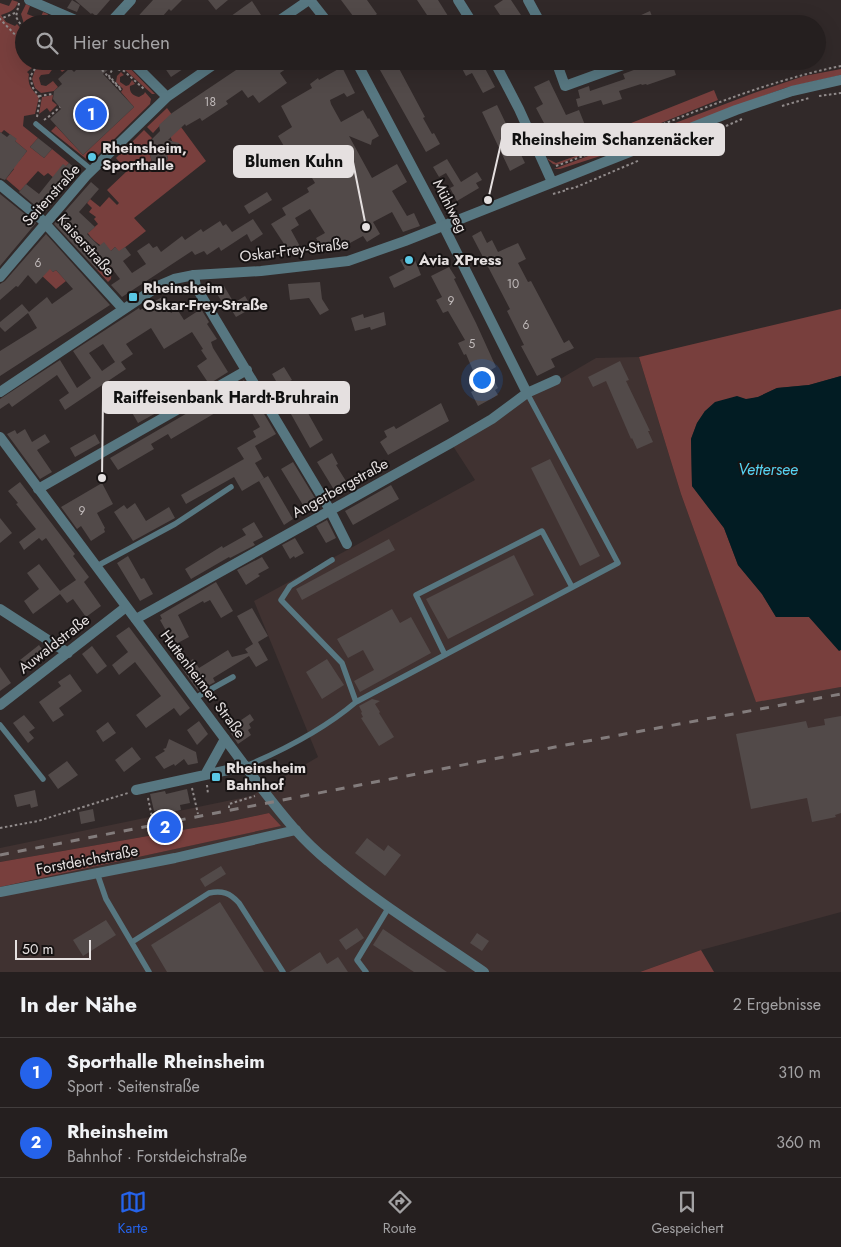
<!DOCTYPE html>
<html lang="de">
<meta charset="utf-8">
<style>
body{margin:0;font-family:Jost,sans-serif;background:#312c2c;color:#f1f3f6}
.scale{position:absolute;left:15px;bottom:12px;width:76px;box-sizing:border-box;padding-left:5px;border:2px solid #e5e0e0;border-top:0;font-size:14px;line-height:18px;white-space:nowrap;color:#e5e0e0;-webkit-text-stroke:4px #171313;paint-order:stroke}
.you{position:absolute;left:481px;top:379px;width:18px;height:18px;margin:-12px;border:4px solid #fff;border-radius:50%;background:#1a73e8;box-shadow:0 0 0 8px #1a73e833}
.badge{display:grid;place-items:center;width:32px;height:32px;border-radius:50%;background:#2563eb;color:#fff;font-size:16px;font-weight:700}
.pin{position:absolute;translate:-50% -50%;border:2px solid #fff;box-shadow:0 1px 5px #0006}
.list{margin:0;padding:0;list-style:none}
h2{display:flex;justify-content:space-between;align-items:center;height:65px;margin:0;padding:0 20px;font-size:21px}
h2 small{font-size:16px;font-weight:400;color:#a3a2a4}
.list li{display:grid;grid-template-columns:32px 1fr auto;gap:15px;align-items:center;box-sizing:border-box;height:70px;padding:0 20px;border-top:1px solid #423d3d}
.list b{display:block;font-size:19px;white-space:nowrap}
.list p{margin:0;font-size:16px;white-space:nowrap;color:#a3a2a4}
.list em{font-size:16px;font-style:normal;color:#a3a2a4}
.icon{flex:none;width:28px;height:28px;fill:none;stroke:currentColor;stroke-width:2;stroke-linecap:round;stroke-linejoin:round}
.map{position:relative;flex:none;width:841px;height:972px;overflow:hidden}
.search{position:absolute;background:#251f1f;box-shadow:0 5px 20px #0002;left:15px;right:15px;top:15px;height:55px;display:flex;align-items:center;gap:12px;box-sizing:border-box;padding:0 18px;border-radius:28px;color:#a3a2a4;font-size:19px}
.sheet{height:205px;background:#251f1f}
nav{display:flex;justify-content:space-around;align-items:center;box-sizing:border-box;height:70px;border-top:1px solid #423d3d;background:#251f1f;font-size:14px;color:#a3a2a4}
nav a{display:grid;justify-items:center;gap:2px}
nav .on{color:#2563eb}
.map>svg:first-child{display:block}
</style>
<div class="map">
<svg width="841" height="972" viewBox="0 0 841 972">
<rect width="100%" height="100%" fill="#312929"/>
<path fill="#403231" d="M639,357L681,494L756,701L841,687V912L701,950L640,972H0V887L280,826L269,813L222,823L0,862V848L251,796L318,757L254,601L475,480L451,443L596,358Z"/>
<path fill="#783f3d" d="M12,0L18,2C15,11 9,12 1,15L6,22L15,26L17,24L24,32V61H34L32,68L27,72L29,74C27,85 32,90 39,97L35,114L24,116L23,126L38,138L30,147L44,158L52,149L69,163L55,179L48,173L44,176L38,171L20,191L6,179L14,169L6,162L19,161L27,151L15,141L16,139L4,130L1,133L0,132V3L9,6Z
M26,4L30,6L27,14L40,19L43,12L48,14L45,21L50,24H41L33,20L31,24H24L21,14Z
M109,61H123L155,94H152L125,70L114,66Z
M46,63C55,62 60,63 65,70L62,72L58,67H54L49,74L41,75L39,78L41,85L46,86L53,81L58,87L54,91L41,93L35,88L32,79L35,70Z
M841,69V75L785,88L622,149L560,169H554L754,93L804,76Z
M121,72L124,75L120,77V82L126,86L129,85L132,80L135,84L130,86C129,92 133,96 139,97L144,94L145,92L151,99L150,104L97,156L93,153L89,157L92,161L90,162L51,131L56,126L83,155L134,107L121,92L123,89L116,82L117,76Z
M714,90L718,100L557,165L553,164L546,158L556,163L590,151L586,141Z
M53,95L52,101L57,105L50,112L47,108L39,114L42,97Z
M167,108L206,161L134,218L146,231L119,252L115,247L111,251C97,245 89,237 82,224L89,232L98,224L94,219L96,217L89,212L92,208L87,203L90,199L100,207L109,197L117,205L119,203L107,190L127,171L116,158L144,130L152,138L150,141L151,143L145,149L146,153L150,154L152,163L161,165L168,159L166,151L168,149L176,151L180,148L172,141L165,120L153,133L147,127Z
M108,261L112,268L111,279L108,282L97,270Z
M50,268L53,272L56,270L66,281L56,289L40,274Z
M841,309V376L809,385L777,388L758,397L705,411L697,423L691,439L692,486L724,528L738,565L762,594L776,617H809L839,650H841V687L756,702L681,494L639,357Z
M269,813L281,826L0,887V862L222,823Z
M701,950L714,972H640Z"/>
<path fill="#021c23" d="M841,376V650L839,651L809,617H776L762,594L738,565L724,528L692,486L691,439L697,423L705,411L715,402L737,396L746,399L758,397L777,388L809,385Z"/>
<path fill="#524a49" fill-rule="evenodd" d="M72,0L80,5L77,12L67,8Z
M75,0H110L96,16L92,13L91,14Z
M153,0H182L171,11L169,9L156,24H131Z
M208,0H228L216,10Z
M341,0H367L377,14L364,24H359Z
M417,0H438L453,24H433Z
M503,0H511L527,24H506L494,6Z
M252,1L261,15L249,24H220Z
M650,11L655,24H642L639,16Z
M85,61L92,66L97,61H105L111,67L103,74L134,107L83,155L50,119L61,109L53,99L54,91L62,84L58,79L70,68L74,72Z
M160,61H195L171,77Z
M245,61H297L280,73L287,83L259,103L253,95L248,98L242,90L226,101L228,104L202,121L200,118L186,126L185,124L168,140L179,143L180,148L176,151L165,148L168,159L161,165L152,163L150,154L146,153L145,149L151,143L150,141L160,131L159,125L172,113L245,64Z
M395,61L425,117L423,118L432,134L434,133L440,144L426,152L380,70Z
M458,61H481L495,87L483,93L472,73L466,76Z
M658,61L692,62L674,69L676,75L647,85L646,84L642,85L641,84L619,91L622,99L603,105L601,100L578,107L576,99L580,98L578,90L589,86L590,91L625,79L623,74Z
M342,67L355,93L347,97L344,93L330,100L331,104L341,122L363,110L368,119L369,118L379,136L372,140L371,145L349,136L372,178L397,164L407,182L392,191L407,216L414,213L420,226L403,232L392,212L373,222L380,234L367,242L363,236L350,243L349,240L328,252L327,250L324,252L316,238L325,233L310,209L295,218L299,225L291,230L302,250L292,256L271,224L286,215L282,208L309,192L307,188L315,183L295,149L288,153L278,136L292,127L281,106L312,88L310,84L318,78L319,80Z
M549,80L566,115L579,110L585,125L568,130L546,139L541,126L545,125L536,108L543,104L534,87Z
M497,105L525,163L510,171L482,112Z
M0,132L7,137L10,134L17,139L15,141L27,151L5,180L0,178Z
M38,138L52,149L44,158L30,147Z
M447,159L461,182L477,172L482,180L476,183L479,188L457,201L450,188L454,186L446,173L439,177L433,167Z
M69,163L79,172L44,213L19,192L26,184L39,194L63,164L66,166Z
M91,182L99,189L79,212L95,227L87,234L99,246L104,242L111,251L115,247L119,251L125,247L131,255L123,261L132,273L146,264L137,251L149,243L153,248L157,246L161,252L182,236L185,240L201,229L203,232L220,221L223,226L226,224L232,232L253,219L263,234L251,242L247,234L221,251L219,247L207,255L204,251L195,255L192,251L122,297L111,285L120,279L107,262L97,270L54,224Z
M267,192L272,200L249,214L244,206Z
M0,194L36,223L0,266Z
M481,231L487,243L492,240L498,252L518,243L526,259L518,263L528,282L531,281L564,343L569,340L574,348L551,359L555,367L537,376L521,346L524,345L507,311L510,309L472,236Z
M46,234L110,305L0,376V351L37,328L28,313L5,332L0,327V322L22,304L29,312L47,297L52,304L73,289L56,270L53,272L50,269L36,284L28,275L18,287L16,286L0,300V284L5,281Z
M413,255L421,275L394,288L389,277L405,269L400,260Z
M449,267L456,278L454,279L476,323L496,367L489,371L498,388L495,390L498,395L478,406L471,392L480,387L466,354L464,355L458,343L465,340L448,311L443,313L436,300L442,297L431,276Z
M320,282L322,299L329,310L320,315L309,298L290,300L288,284Z
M224,286L234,303L226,308L215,291Z
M245,296L252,308L236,317L229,306Z
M162,297L171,313L177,309L184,320L201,309L209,322L207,324L217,339L211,342L213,348L228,372L209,384L197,366L207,359L201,350L203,349L192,332L164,349L151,328L126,344L133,354L121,362L126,369L65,410L59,400L69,393L57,375L12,407L9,403L0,409V399L60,360L77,388L91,378L73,351L139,308L140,310ZM103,344L115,362L102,371L89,353Z
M384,312L386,325L371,330L370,327L355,331L351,318L363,314L364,318Z
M620,361L629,380L626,381L650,431H648L653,442L637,449L632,438L631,439L606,381L593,387L588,377Z
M284,367L292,380L290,381L323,440L310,448L273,382L276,381L272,374Z
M244,380L276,434L255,446L262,459L255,463L264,478L242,491L234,477L186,504L181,495L244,459L237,448L256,437L253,431L260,427L247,404L231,413L227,406L171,439L168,434L151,444L154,449L118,470L110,458Z
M171,382L178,393L166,400L159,388Z
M143,392L156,413L138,423L126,402Z
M441,403L449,421L388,455L380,442L387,437L384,431L394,426L396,429Z
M25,429L32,442L45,434L50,442L37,450L52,472L40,479L7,434L15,430L17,434Z
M95,434L100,443L75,457L70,448Z
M332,453L338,464L336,465L349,486L336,493L317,462Z
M550,459L600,556L580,566L531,468Z
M293,462L318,503L306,510L281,469Z
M268,476L293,519L284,525L259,481Z
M20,482L75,554L73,556L89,577L84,582L101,606L86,617L73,599L67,603L60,594L33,614L24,601L39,589L27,573L39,564L60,591L76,580L46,538L42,541L39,538L24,550L19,542L36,529L16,504L18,503L8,491Z
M102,483L113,504L97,513L105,528L104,529L105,532L91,541L81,526L77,529L61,507Z
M391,485L399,499L353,525L345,511Z
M135,503L146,521L169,507L175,518L133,541L114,512L124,505L127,509Z
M0,518L12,533L0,543Z
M327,520L336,538L326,543L316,526Z
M254,522L263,537L253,542L255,545L230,558L229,557L191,579L185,569L222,546L223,548L246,535L242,529Z
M295,538L304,553L295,558L294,556L290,559L282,545Z
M389,539L395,550L302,600L296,589Z
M514,555L534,595L448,639L426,599Z
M128,556L141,579L144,578L153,594L140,601L117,563Z
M262,557L269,568L258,574L260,576L246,585L237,570Z
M216,582L233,611L221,618L210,600L204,603L203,601L178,615L189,637L174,645L160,620L162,619L160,615Z
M252,608L268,636L258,642L268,660L256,667L249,656L213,678L215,682L198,691L181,667L193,659L199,668L228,650L232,657L248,653L245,649L253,644L237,616Z
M392,609L400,623L411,617L431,653L360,692L354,681L374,670L363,650L348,658L337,639Z
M129,627L190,708L180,716L174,708L146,728L136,715L161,696L135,662L119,675L112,665L128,652L116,636Z
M39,645L47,656L28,670L20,660Z
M92,646L107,666L97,674L82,654Z
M327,659L344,685L322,699L306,672Z
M0,667L11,683L0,691Z
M70,674L82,691L59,708L64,715L53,722L39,702L61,686L58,682Z
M372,699L380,701L375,704L380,712L379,713L394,737L379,746L361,718L363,717L361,713L362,712L359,706Z
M250,714L254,720L249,724L251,728L248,730L251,735L238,744L228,729Z
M24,715L35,728L29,732L34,738L28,743L13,723Z
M841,716V813L835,815L836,817L812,822L807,798L751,809L736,734L806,721L808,728L825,725L824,719Z
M199,721L208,734L197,745L187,730Z
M108,722L116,733L103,742L96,731Z
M169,739L196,752L198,763L188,765L184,759L175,766L174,764L164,769L155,757L165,751L163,749L166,748Z
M132,747L141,759L124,772L115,760Z
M67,761L78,775L58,789L48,775Z
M187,789L190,803L180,805L181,810L167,813L166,809L154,811L150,794L165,791L166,794Z
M35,790L38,806L31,808L30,804L17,807L14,795Z
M93,809L95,821L81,824L79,812Z
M367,838L384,851L388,845L401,855L385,876L355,853Z
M221,866L226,874L205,887L200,879Z
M220,902L264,972H167L151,945Z
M106,920L116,935L83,956L73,940Z
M357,928L364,938L346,950L339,940Z
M383,929L408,946L447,972H414L373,945Z
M477,933L489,941L482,951L470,943Z
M320,952L327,964L338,957L348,972H289Z"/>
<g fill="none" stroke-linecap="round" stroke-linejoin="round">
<path stroke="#908a8a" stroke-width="2" stroke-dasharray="2.5 2.5" stroke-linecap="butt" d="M19,3L16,17L24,30
M15,13L0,19L24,44
M55,61L68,68L73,65L75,61
M97,61L99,63L98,67
M106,61L113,68L124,71L144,89
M102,70L121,90V89L109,76L113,68
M39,96L53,94
M819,96L841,93
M782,106L809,98
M37,117L40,98L33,88L30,77L36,67L46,61
M44,120L51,115L60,107
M726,126L742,119
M556,166C651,132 742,86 841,66
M566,189L574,188L640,160
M553,194L567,190
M207,785L208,794
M192,788L198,814
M148,798L153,822
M229,808V804L255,796
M0,828L38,821L128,793"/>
<path stroke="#577781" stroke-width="5.5" d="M36,124L93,171
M102,162L108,168
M332,560L290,586L281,600L342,663L356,702
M97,566L175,524L231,487
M445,655L416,595L542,531L572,587
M195,698L233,677
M0,725L43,779
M246,766C286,749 323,730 356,702L618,563L527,393
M97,873L106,899L149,972
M132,942L209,893C222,890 230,893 239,903L283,972
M366,972L357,960L389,907"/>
<path stroke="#577781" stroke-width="10" d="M29,0L85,24
M310,0L329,24
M458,0L473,24
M528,0L541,24
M109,24L131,0
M274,24L309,0
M131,61L167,97
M356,61L443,225L527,393
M494,61L519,109L552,182
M556,61L565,86L634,61
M0,185L41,219L123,309
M194,275L196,287L330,510L347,544
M0,277L86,176L167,97L219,61
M38,489L247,370
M0,609L68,653
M136,619L451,443L492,419L527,393L556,380
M0,705L126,607
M205,775L246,766
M136,790L205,775L225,739
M0,892L175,858L296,830"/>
<path stroke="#577781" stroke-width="10" d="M0,392L160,285L174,279L194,275L261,271L348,261L405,241L736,110L792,91L841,80
M0,437L263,790C283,816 303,841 328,861C376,902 432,936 484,972"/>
<path stroke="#837c7c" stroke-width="3" stroke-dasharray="9 9" stroke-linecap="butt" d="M0,855L555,747L841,694"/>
</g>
<g fill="#5ac8e5" stroke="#171313" stroke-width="2">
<circle cx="92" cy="157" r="5"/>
<circle cx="409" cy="260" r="5"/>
<rect x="128" y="292" width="10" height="10" rx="2.5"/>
<rect x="211" y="772" width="10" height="10" rx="2.5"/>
</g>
<g text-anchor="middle" stroke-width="4" stroke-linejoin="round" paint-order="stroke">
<g font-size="12" fill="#c0baba">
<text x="210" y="106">18</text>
<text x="38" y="267">6</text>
<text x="513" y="288">10</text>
<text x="451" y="305">9</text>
<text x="526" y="329">6</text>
<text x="472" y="348">5</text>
<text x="82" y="515">9</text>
</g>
<g font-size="15" font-weight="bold" fill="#e5e0e0" stroke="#171313" text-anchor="start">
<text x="102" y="153">Rheinsheim,<tspan x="102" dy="17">Sporthalle</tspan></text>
<text x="419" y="265">Avia XPress</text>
<text x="143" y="293">Rheinsheim<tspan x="143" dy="17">Oskar-Frey-Straße</tspan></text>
<text x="226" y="773">Rheinsheim<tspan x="226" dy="17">Bahnhof</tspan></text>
</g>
<g font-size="15" fill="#e5e0e0" stroke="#171313">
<text transform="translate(51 195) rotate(-48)" y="5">Seitenstraße</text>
<text transform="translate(450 206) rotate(63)" y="5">Mühlweg</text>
<text transform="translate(86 245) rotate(48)" y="5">Kaiserstraße</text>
<text transform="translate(294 250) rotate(-7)" y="5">Oskar-Frey-Straße</text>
<text transform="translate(340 488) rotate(-29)" y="5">Angerbergstraße</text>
<text transform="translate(54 644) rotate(-38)" y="5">Auwaldstraße</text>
<text transform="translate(203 684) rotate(53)" y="5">Huttenheimer Straße</text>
<text transform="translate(87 860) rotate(-11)" y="5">Forstdeichstraße</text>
</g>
<g font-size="16" font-style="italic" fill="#55d2f2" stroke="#171313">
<text x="768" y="475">Vettersee</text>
</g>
</g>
<path fill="none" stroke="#e5e0e0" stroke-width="2" d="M488 200L502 139M366 227L353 162M102 478L103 398"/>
<g fill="#e5e0e0" stroke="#171313" stroke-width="2">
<circle cx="488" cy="200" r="5"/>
<circle cx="366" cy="227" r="5"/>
<circle cx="102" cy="478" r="5"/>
</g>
<g fill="#e5e0e0" stroke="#e5e0e0" stroke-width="2">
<rect x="502" y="124" width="222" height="31" rx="5"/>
<rect x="234" y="146" width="119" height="31" rx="5"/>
<rect x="103" y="382" width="246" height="31" rx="5"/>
</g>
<g font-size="16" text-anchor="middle" font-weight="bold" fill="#111">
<text x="613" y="145">Rheinsheim Schanzenäcker</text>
<text x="294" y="167">Blumen Kuhn</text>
<text x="226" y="403">Raiffeisenbank Hardt-Bruhrain</text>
</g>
</svg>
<div class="scale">50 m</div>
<div class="you"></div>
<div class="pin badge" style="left:91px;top:114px">1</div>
<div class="pin badge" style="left:165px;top:827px">2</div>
<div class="search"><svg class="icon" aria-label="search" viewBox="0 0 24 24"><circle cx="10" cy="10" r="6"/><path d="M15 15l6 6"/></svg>Hier suchen</div>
</div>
<section class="sheet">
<h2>In der Nähe<small>2 Ergebnisse</small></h2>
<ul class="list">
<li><span class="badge">1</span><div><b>Sporthalle Rheinsheim</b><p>Sport · Seitenstraße</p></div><em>310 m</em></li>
<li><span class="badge">2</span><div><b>Rheinsheim</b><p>Bahnhof · Forstdeichstraße</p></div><em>360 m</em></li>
</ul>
</section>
<nav>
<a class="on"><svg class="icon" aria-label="map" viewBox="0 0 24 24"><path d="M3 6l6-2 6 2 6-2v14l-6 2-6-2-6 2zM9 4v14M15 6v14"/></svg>Karte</a>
<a><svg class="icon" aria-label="directions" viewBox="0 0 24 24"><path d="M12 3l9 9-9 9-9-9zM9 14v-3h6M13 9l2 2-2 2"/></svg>Route</a>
<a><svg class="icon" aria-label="saved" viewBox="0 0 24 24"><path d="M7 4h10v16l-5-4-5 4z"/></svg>Gespeichert</a>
</nav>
